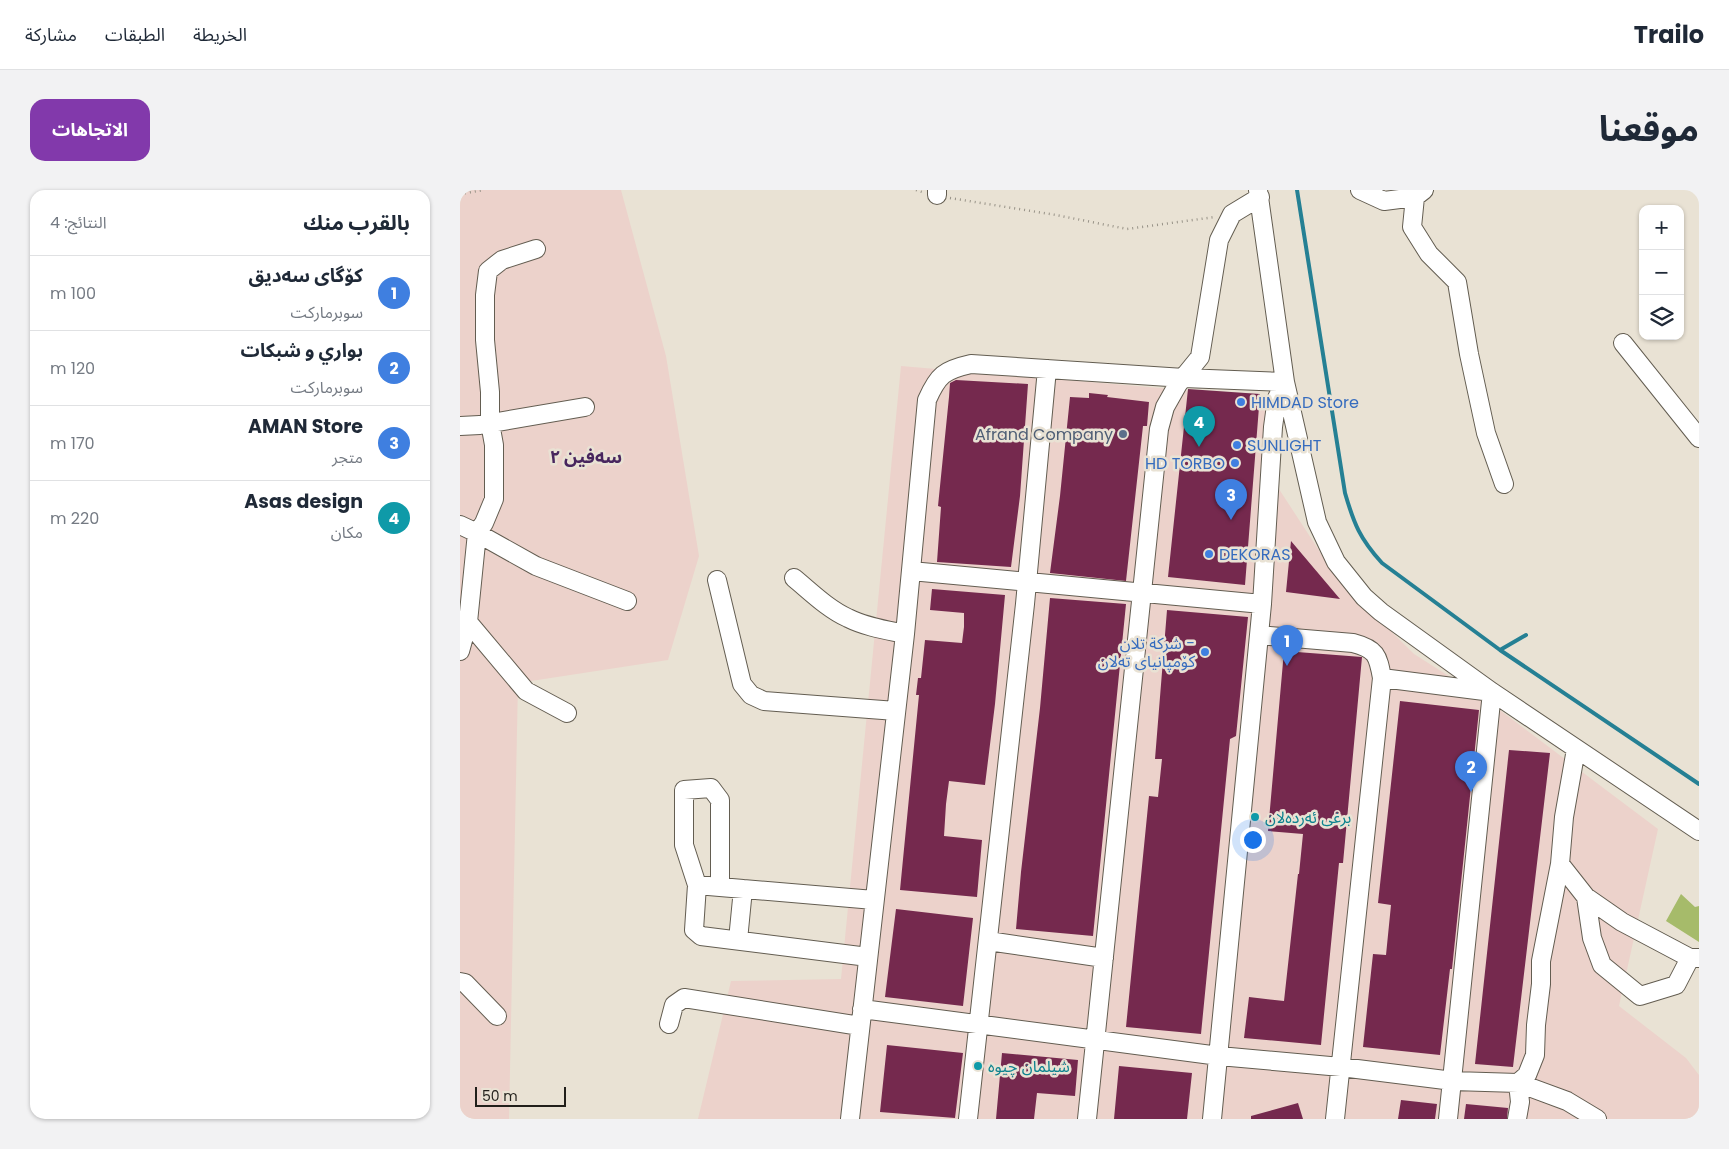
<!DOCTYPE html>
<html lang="ar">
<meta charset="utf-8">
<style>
body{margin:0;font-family:Poppins,"Noto Sans Arabic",sans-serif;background:#f2f2f3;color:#1f2937;direction:rtl}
.controls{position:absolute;right:15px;top:15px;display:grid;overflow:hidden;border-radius:10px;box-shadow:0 1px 4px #0004}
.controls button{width:45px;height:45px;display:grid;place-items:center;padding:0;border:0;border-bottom:1px solid #e0e1e3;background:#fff;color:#1f2937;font:25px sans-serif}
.scale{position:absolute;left:15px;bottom:12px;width:91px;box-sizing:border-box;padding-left:5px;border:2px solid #211f1a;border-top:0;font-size:14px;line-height:18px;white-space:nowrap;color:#211f1a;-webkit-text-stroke:4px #e9e2d4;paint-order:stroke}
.you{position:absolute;left:792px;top:649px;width:18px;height:18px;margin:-12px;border:4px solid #fff;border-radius:50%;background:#1a73e8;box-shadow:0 0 0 8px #1a73e833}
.badge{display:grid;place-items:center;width:32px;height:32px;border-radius:50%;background:#8239ab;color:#fff;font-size:16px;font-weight:700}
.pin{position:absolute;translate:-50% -41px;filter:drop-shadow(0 1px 2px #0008)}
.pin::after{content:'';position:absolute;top:26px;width:18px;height:15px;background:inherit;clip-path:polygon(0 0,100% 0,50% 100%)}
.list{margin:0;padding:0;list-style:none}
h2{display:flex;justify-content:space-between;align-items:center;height:65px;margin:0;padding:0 20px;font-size:21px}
h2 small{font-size:16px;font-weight:400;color:#747a83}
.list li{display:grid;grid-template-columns:32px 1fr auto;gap:15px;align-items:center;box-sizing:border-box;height:75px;padding:0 20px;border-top:1px solid #e0e1e3}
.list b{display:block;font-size:19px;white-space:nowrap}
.list p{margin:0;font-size:16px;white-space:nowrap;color:#747a83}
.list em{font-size:16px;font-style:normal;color:#747a83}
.icon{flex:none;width:28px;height:28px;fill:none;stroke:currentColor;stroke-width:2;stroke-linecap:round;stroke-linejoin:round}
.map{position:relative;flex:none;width:1239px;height:929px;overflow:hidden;direction:ltr;border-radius:15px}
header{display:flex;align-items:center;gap:30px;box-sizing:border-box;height:70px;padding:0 25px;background:#fff;border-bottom:1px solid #e0e1e3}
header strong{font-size:24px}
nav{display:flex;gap:28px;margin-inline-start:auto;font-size:18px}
.intro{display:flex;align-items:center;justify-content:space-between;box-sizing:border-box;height:120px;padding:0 30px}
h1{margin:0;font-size:35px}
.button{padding:12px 22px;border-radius:15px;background:#8239ab;color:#fff;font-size:18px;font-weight:700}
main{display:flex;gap:30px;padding:0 30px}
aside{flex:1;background:#fff;border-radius:15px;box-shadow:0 1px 4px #0004}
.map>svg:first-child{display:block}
</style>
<header>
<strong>Trailo</strong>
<nav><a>الخريطة</a><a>الطبقات</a><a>مشاركة</a></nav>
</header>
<div class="intro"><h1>موقعنا</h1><a class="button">الاتجاهات</a></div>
<main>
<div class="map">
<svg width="1239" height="929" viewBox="0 0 1239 929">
<rect width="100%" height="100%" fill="#e9e2d4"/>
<path fill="#ecd2cb" d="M0,0H161L206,166L239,366L208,470L58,493L49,929H0Z
M441,176L817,208L815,293L877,388L954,464L1025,509L1198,639L1159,816L1226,868L1239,885V929H238L271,791L381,789Z"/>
<path fill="#a6bb6a" d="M1221,704L1235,717L1239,716V752L1206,731Z"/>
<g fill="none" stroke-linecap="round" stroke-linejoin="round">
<path stroke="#258094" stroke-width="4" d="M837,0L885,303C894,334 900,349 922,373L1040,460L1239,594
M1040,460L1066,445"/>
</g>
<path fill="#75294e" d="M496,190L568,194L560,306L551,377L477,372L481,317L478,316L489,207L490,193Z
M728,199L800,204L785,395L708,387Z
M629,203L648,205L647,207L689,212L687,236H683L666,391L590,383L600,306L610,207L629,208Z
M831,351L880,409L826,402Z
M472,399L545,405L535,514L525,595L489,591L486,614L484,646L522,650L517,707L440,700L459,505H456L458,488H461L465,450L502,453L504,437V423L470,420Z
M590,408L666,414L633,746L556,739L561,682L580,518Z
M707,420L788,427L776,546L770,549L741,844L666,837L689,606L698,607L702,569H695Z
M824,461L902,467L883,673H879L861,855L784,848L789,807L824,811L838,684H839L843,644L808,641Z
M940,511L1019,520L992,779H990L980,865L903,857L913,764L926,765L931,715L918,713Z
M1049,560L1090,563L1053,877L1015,874Z
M436,719L513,728L503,816L425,807Z
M427,855L503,863L495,928L420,922Z
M542,863L618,870L615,906L577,903L574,929H536Z
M659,876L732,883L727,929H654Z
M941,910L977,914L975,929H938Z
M838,913L843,929H791V926Z
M1006,914L1048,918L1047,929H1004Z"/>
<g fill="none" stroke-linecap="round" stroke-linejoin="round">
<defs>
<path id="minor" d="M798,0L825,192L857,332L876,372L904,407L921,422L1032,502L1239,641
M900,0L924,11L955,7L964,0
M477,5V0
M955,7L952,37L969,64L997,92L1009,164L1026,243L1044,294
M1163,153L1239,248
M0,236L20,235L125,217
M0,335L17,343L76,376L167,411
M451,381L802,414
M334,388C351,402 368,419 388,428C406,437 426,440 445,444
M257,390L282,494L291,505L304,511L436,521
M8,432L66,501L107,523
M799,445L893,453C916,459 918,465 922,488
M0,461L8,432L17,343L24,333L34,309V255L30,233V202L25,150V105L28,81L42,70L76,59
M1100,674L1126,707L1162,732L1230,768H1239
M237,695L234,740L241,746L408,767
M260,697V610L251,598L224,600V655L237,695L260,697L414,710
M1126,707L1132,748L1142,775L1180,806L1216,795L1230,768
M278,750L283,699
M528,751L644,768
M0,792L5,793L37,826
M402,819L759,866L881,877L993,891L1058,893L1107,911L1137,929
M209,834L214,815L224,808L400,836
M1058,893L1067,885L1075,865L1076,835L1081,794V771L1100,674L1104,627L1116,559
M390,929L445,444L467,210C478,185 484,180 511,174L724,188L825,192L817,208L813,237L802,414L752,929
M508,929L565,414L587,179
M627,929L699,239L705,217L718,194L740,167L759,50L772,24L800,7
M875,929L922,488L1032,502L988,929
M1057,929L1060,912L1058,893"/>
</defs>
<use href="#minor" stroke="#635d51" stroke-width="20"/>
<path stroke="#979287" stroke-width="2.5" stroke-dasharray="1 4" stroke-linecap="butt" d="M456,0L462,2
M0,4L24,0
M490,8L596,25L667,39L755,27"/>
<use href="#minor" stroke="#fff" stroke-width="18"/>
</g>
<g fill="#3f7fe0" stroke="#e9e2d4" stroke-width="2">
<circle cx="781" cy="212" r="5"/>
<circle cx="777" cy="255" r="5"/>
<circle cx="775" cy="273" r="5"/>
<circle cx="749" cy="364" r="5"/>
<circle cx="745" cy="462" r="5"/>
</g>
<circle fill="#5c6f8a" stroke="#e9e2d4" stroke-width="2" cx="663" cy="244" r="5"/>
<g fill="#0f9aa8" stroke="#e9e2d4" stroke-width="2">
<circle cx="795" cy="627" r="5"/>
<circle cx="518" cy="876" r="5"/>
</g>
<g text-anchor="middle" stroke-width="5" stroke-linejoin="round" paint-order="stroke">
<g font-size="16" fill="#366cbe" stroke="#e9e2d4" text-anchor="start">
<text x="791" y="218">HIMDAD Store</text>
<text x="787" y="261">SUNLIGHT</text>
<text x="765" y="279" text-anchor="end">HD TORBO</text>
<text x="759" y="370">DEKORAS</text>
<text x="735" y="459" text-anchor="end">شركة تلان -<tspan x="735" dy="18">کۆمپانیای تەلان</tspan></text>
</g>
<g font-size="16" fill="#4e5e75" stroke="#e9e2d4" text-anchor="end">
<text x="653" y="250">Afrand Company</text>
</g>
<g font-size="16" fill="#0d838f" stroke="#e9e2d4" text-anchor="start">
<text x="805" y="633">برغی ئەردەلان</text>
<text x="528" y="882">شيلمان چیوه</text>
</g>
<g font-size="18" font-weight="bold" fill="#48265e" stroke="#e9e2d4">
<text x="126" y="273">سەفین ٢</text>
</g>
</g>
</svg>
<div class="controls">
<button>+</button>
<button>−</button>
<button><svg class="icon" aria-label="layers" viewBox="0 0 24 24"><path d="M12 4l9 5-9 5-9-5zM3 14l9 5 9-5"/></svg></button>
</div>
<div class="scale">50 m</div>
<div class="you"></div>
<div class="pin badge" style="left:827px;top:476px;background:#3f7fe0">1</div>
<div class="pin badge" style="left:1011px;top:602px;background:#3f7fe0">2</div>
<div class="pin badge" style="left:771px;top:330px;background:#3f7fe0">3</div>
<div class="pin badge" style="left:739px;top:257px;background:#0f9aa8">4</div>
</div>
<aside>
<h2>بالقرب منك<small>النتائج: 4</small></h2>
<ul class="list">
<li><span class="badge" style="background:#3f7fe0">1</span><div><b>کۆگای سەدیق</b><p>سوبرماركت</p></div><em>100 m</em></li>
<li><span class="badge" style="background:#3f7fe0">2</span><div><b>بواري و شبكات</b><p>سوبرماركت</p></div><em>120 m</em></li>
<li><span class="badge" style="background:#3f7fe0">3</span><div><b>AMAN Store</b><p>متجر</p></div><em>170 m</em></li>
<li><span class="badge" style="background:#0f9aa8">4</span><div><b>Asas design</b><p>مكان</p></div><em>220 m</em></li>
</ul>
</aside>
</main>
